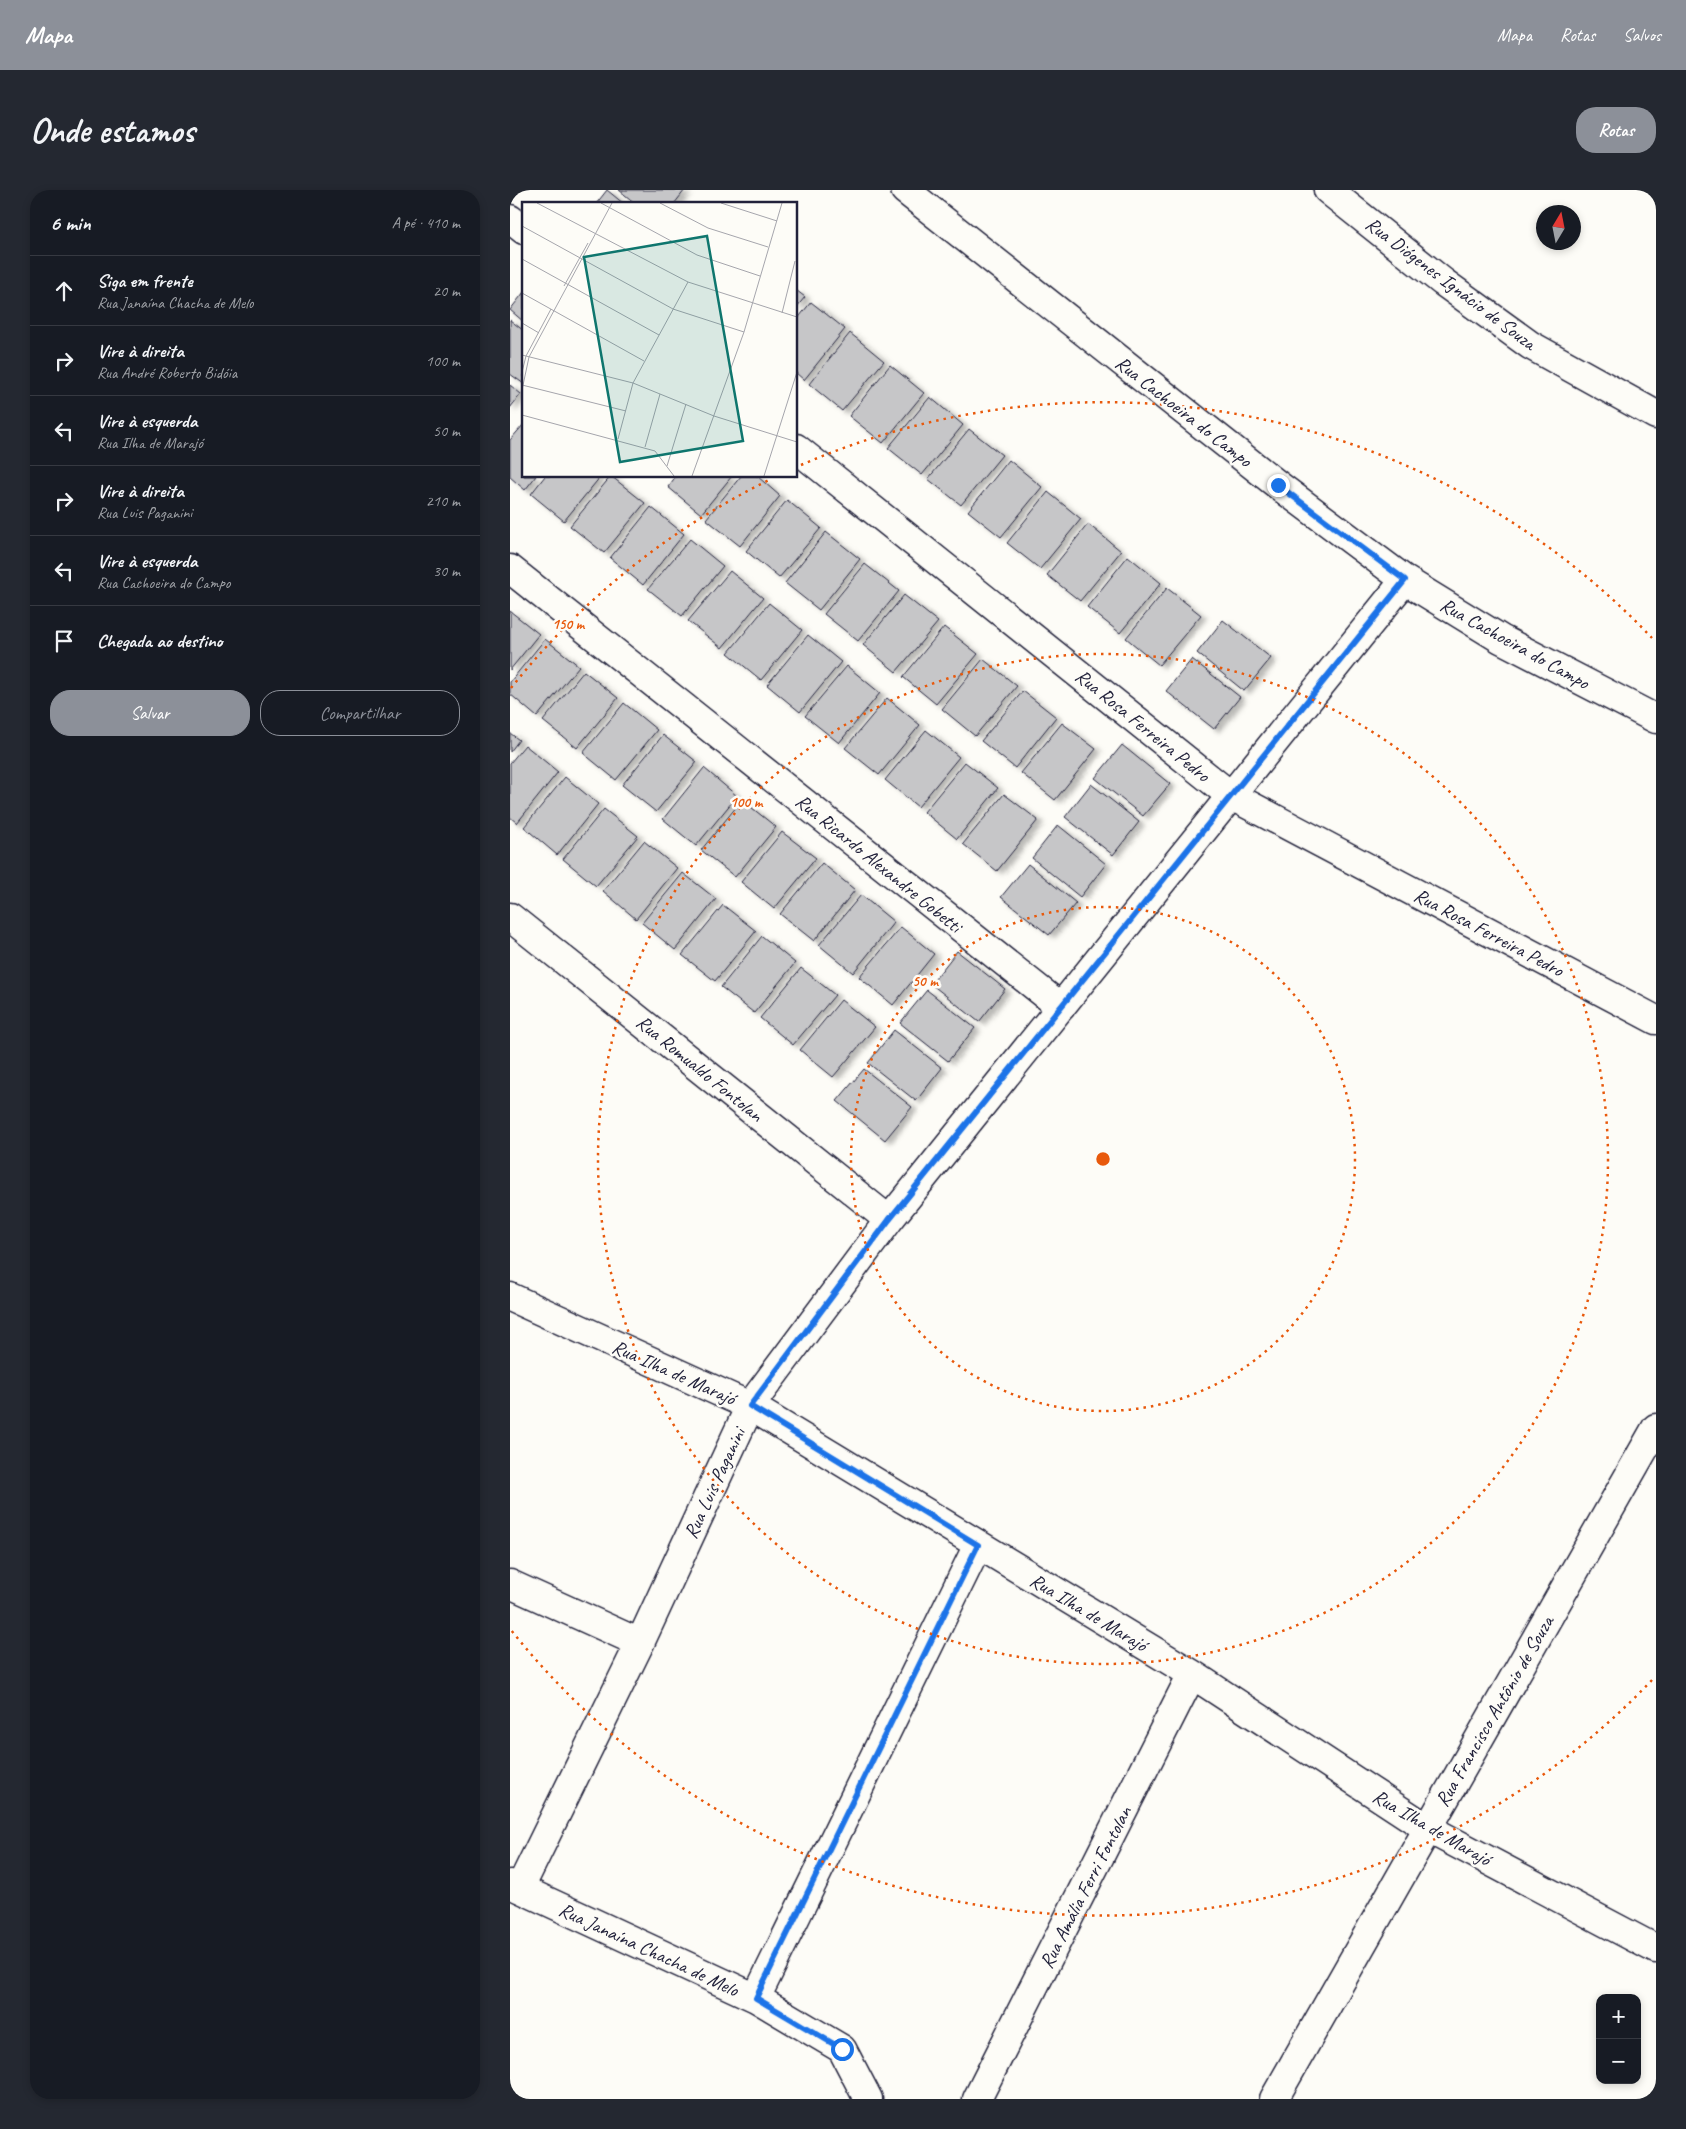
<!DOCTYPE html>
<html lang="pt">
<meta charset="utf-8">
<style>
body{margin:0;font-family:Caveat,sans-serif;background:#242831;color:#f1f3f6}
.controls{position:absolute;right:15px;bottom:15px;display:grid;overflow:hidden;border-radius:10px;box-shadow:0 2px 8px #0003}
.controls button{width:45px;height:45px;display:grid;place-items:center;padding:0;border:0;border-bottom:1px solid #363941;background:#171b24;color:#f1f3f6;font:25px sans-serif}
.compass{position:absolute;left:1026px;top:15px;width:45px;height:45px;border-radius:50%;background:#171b24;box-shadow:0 2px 8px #0003;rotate:10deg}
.stop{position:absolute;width:15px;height:15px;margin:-11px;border:4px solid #1a73e8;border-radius:50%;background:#fff}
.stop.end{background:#1a73e8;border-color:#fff;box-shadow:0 1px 5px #0008}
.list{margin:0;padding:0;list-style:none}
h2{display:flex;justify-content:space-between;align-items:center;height:65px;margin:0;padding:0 20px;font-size:21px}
h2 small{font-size:16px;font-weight:400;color:#9ea1a6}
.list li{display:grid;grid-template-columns:32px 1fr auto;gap:15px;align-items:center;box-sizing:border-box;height:70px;padding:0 20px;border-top:1px solid #363941}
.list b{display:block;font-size:19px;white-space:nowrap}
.list p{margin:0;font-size:16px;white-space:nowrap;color:#9ea1a6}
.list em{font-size:16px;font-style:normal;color:#9ea1a6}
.actions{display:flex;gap:10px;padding:15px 20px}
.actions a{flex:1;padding:11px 0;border:1px solid #8c9099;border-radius:20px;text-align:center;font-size:18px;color:#8c9099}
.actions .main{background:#8c9099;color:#fff}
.icon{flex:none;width:28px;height:28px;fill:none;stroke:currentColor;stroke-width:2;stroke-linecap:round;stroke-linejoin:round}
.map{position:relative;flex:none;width:1146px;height:1909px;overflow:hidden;border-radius:20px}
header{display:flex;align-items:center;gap:30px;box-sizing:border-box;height:70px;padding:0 25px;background:#8c9099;color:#fff}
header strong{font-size:24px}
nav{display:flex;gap:28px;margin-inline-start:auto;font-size:18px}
.intro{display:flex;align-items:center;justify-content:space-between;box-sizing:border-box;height:120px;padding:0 30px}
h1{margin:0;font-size:35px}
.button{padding:12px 22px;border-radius:20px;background:#8c9099;color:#fff;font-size:18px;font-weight:700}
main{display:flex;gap:30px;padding:0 30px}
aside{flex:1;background:#171b24;border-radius:20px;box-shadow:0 2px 8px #0003}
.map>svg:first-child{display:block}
</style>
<header>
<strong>Mapa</strong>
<nav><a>Mapa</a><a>Rotas</a><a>Salvos</a></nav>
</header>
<div class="intro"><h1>Onde estamos</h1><a class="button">Rotas</a></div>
<main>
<aside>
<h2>6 min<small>A pé · 410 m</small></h2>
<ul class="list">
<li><svg class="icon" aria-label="ahead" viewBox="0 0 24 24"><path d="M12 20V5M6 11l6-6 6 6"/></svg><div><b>Siga em frente</b><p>Rua Janaína Chacha de Melo</p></div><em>20 m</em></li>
<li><svg class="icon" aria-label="right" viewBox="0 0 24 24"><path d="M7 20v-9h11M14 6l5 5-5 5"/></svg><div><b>Vire à direita</b><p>Rua André Roberto Bidóia</p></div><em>100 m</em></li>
<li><svg class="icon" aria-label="left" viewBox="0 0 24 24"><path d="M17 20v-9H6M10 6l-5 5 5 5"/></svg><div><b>Vire à esquerda</b><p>Rua Ilha de Marajó</p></div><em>50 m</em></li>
<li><svg class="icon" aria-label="right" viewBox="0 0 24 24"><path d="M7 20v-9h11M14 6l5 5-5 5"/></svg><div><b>Vire à direita</b><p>Rua Luis Paganini</p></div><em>210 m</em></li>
<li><svg class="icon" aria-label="left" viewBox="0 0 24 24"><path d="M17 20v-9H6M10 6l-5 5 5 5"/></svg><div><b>Vire à esquerda</b><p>Rua Cachoeira do Campo</p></div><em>30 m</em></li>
<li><svg class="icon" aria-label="arrive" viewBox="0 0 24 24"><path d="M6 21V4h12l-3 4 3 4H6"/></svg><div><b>Chegada ao destino</b></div></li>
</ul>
<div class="actions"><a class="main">Salvar</a><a>Compartilhar</a></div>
</aside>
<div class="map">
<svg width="1146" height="1909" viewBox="0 0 1146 1909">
<defs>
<filter id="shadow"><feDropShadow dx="5.5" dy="3" stdDeviation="2.5" flood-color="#0004"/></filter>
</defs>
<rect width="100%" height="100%" fill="#fdfcf7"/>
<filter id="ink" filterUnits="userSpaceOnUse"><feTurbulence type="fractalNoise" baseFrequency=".02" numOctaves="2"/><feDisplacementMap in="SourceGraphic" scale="10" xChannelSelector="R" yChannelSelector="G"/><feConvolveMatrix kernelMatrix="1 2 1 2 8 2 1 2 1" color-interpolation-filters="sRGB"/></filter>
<g filter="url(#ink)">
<path fill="#c6c6c8" stroke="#22223b" filter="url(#shadow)" d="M97,0L114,14H86Z
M109,0H175L164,14H126Z
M286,100L295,107L286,118Z
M14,102V132L0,120Z
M301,112L335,139L294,190L286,183V131Z
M0,130L14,141V194L0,184Z
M340,143L374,171L332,221L299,194Z
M380,175L414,203L373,253L339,226Z
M0,195L11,204L0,218Z
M420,207L453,235L412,285L378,258Z
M14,234V286H26L15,300L0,287V250Z
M459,239L492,265L451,315L418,289Z
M499,270L532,297L491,347L458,321Z
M35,286H91L54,331L21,304Z
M101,286L135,313L94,363L60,336Z
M166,286H222L191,324L158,297Z
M231,286H247L270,306L230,356L196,329Z
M538,302L571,329L530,379L497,353Z
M277,310L311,338L269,388L236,361Z
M141,317L174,344L133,395L100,368Z
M578,334L611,361L570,411L537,385Z
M316,342L350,369L309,420L275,393Z
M180,349L213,376L172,426L138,399Z
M618,366L651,393L610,443L577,417Z
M355,374L389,401L348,451L314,424Z
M220,381L253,408L212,458L178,431Z
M657,398L691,425L649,475L616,448Z
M394,405L428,432L386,482L353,455Z
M259,413L292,440L251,490L218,463Z
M0,421L29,444L0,480Z
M713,430L761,468L734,501L687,463Z
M434,437L468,464L426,514L393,487Z
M298,445L331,472L290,522L257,495Z
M35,449L69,476L27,527L0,504V492Z
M473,469L507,496L465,546L432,519Z
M682,469L730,507L704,539L656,501Z
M337,476L370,503L329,553L295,526Z
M74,481L108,508L67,558L33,531Z
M513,501L546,527L505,578L471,551Z
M377,508L410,535L369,585L335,558Z
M114,513L147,540L106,590L73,563Z
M552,533L586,559L545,610L511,583Z
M416,540L449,567L408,617L375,590Z
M0,543L9,550L0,562Z
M153,545L187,572L146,622L112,595Z
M15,555L48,582L7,633L0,627V573Z
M612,555L660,594L633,626L585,588Z
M455,572L488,598L447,649L414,622Z
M194,578L227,606L186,656L153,629Z
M55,587L88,614L47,665L14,637Z
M581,594L629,632L603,665L555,627Z
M494,604L528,630L487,681L453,654Z
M232,610L266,637L225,687L191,660Z
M94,619L128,646L86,696L53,669Z
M548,635L596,674L570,707L522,668Z
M272,642L306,668L264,719L231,692Z
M134,651L167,678L126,729L93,701Z
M312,673L345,700L304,751L270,724Z
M518,674L566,713L539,745L491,707Z
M173,683L206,709L165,760L132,733Z
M351,705L384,732L343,783L309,755Z
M213,715L246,741L205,791L172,765Z
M391,737L424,764L383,815L349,787Z
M252,746L285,773L244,823L211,797Z
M447,761L495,799L469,832L421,794Z
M291,778L325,805L283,855L250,828Z
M417,800L465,838L438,871L390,833Z
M331,810L365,837L323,887L290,860Z
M384,840L432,878L406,911L358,873Z
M354,879L402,917L375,950L327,911Z"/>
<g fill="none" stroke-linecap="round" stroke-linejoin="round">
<defs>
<path id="street" d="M395,0L768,295L895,390L991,449L1146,529
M818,0L933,92L1020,155L1146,225
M0,29L14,40
M286,258L720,605L1146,830
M0,379L551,817
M0,727L379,1030
M0,1107L240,1216L682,1484L917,1638L1146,1759
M0,1394L130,1453
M0,1694L246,1808L332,1859L358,1909
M10,1698L130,1453L240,1216L379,1030L895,390
M246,1808L468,1355
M467,1909L682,1484
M764,1909L1146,1238"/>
</defs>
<use href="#street" stroke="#22223b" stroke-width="31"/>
<use href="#street" stroke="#fdfcf7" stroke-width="28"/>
</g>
</g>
<g fill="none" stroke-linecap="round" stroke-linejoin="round" filter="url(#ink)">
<path stroke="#1a73e8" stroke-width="6" d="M332,1859L246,1808L468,1355L240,1216L379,1030L895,390L768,295"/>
</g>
<g fill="none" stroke="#e8590c" stroke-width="2.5" stroke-dasharray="2.5 5">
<circle cx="593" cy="969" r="252"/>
<circle cx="593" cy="969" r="505"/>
<path d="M1142 1490A757 757 0 0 1 1 1440M1 498A757 757 0 0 1 261 289M291 275A757 757 0 0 1 1142 448"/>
</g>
<g text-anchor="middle" stroke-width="5" stroke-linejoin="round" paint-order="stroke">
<g font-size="20" fill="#22223b" stroke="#fdfcf7">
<text transform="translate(941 93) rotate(37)" y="7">Rua Diógenes Ignácio de Souza</text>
<text transform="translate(674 221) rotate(38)" y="7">Rua Cachoeira do Campo</text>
<text transform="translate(1005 453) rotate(29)" y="7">Rua Cachoeira do Campo</text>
<text transform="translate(633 535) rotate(39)" y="7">Rua Rosa Ferreira Pedro</text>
<text transform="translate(369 673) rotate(39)" y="7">Rua Ricardo Alexandre Gobetti</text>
<text transform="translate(979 742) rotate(28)" y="7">Rua Rosa Ferreira Pedro</text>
<text transform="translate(190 878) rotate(39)" y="7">Rua Romualdo Fontolan</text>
<text transform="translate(164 1182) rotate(24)" y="7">Rua Ilha de Marajó</text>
<text transform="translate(204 1293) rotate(-65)" y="7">Rua Luis Paganini</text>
<text transform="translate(579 1422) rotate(31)" y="7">Rua Ilha de Marajó</text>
<text transform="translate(984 1521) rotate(-60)" y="7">Rua Francisco Antônio de Souza</text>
<text transform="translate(922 1637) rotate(30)" y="7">Rua Ilha de Marajó</text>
<text transform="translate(575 1697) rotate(-63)" y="7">Rua Amália Ferri Fontolan</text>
<text transform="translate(139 1759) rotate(25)" y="7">Rua Janaína Chacha de Melo</text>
</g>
</g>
<g transform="translate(12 12)">
<rect width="275" height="275" fill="#fdfcf7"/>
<path fill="none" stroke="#a5a5ac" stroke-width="1" d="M15,1L166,80L275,115M79,1L175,53L238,74M138,1L186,26L246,45M199,1L255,19M0,24L151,107L222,130M0,57L137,133M42,84L66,41M0,91L122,159M260,111L273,59M0,121L17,131M0,153L111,181L192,214L275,240M0,170L4,154L29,107M0,183L104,209M0,188L7,155L90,1M0,213L133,249L152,274M96,237L111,181L166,80M123,245L138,192M145,264L164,202M170,274L222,130L260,1M242,274L275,170"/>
<path fill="#0f766e" fill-opacity="0.15" stroke="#0f766e" stroke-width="2.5" d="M185,34L221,239L98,260L62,55Z"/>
<rect width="275" height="275" fill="none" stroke="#22223b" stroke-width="2.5"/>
</g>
<circle cx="593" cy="969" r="8" fill="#e8590c" stroke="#fdfcf7" stroke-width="2.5"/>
<g font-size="15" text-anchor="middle" font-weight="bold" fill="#e8590c" stroke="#fdfcf7" stroke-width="5" stroke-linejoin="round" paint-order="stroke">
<text x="58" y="439">150 m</text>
<text x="236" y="617">100 m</text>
<text x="415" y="796">50 m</text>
</g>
</svg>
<div class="controls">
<button>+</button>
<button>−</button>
</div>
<svg class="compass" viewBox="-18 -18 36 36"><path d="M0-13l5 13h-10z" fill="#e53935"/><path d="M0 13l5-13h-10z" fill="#9ea1a6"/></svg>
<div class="stop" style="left:332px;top:1859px"></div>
<div class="stop end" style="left:768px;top:295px"></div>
</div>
</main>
